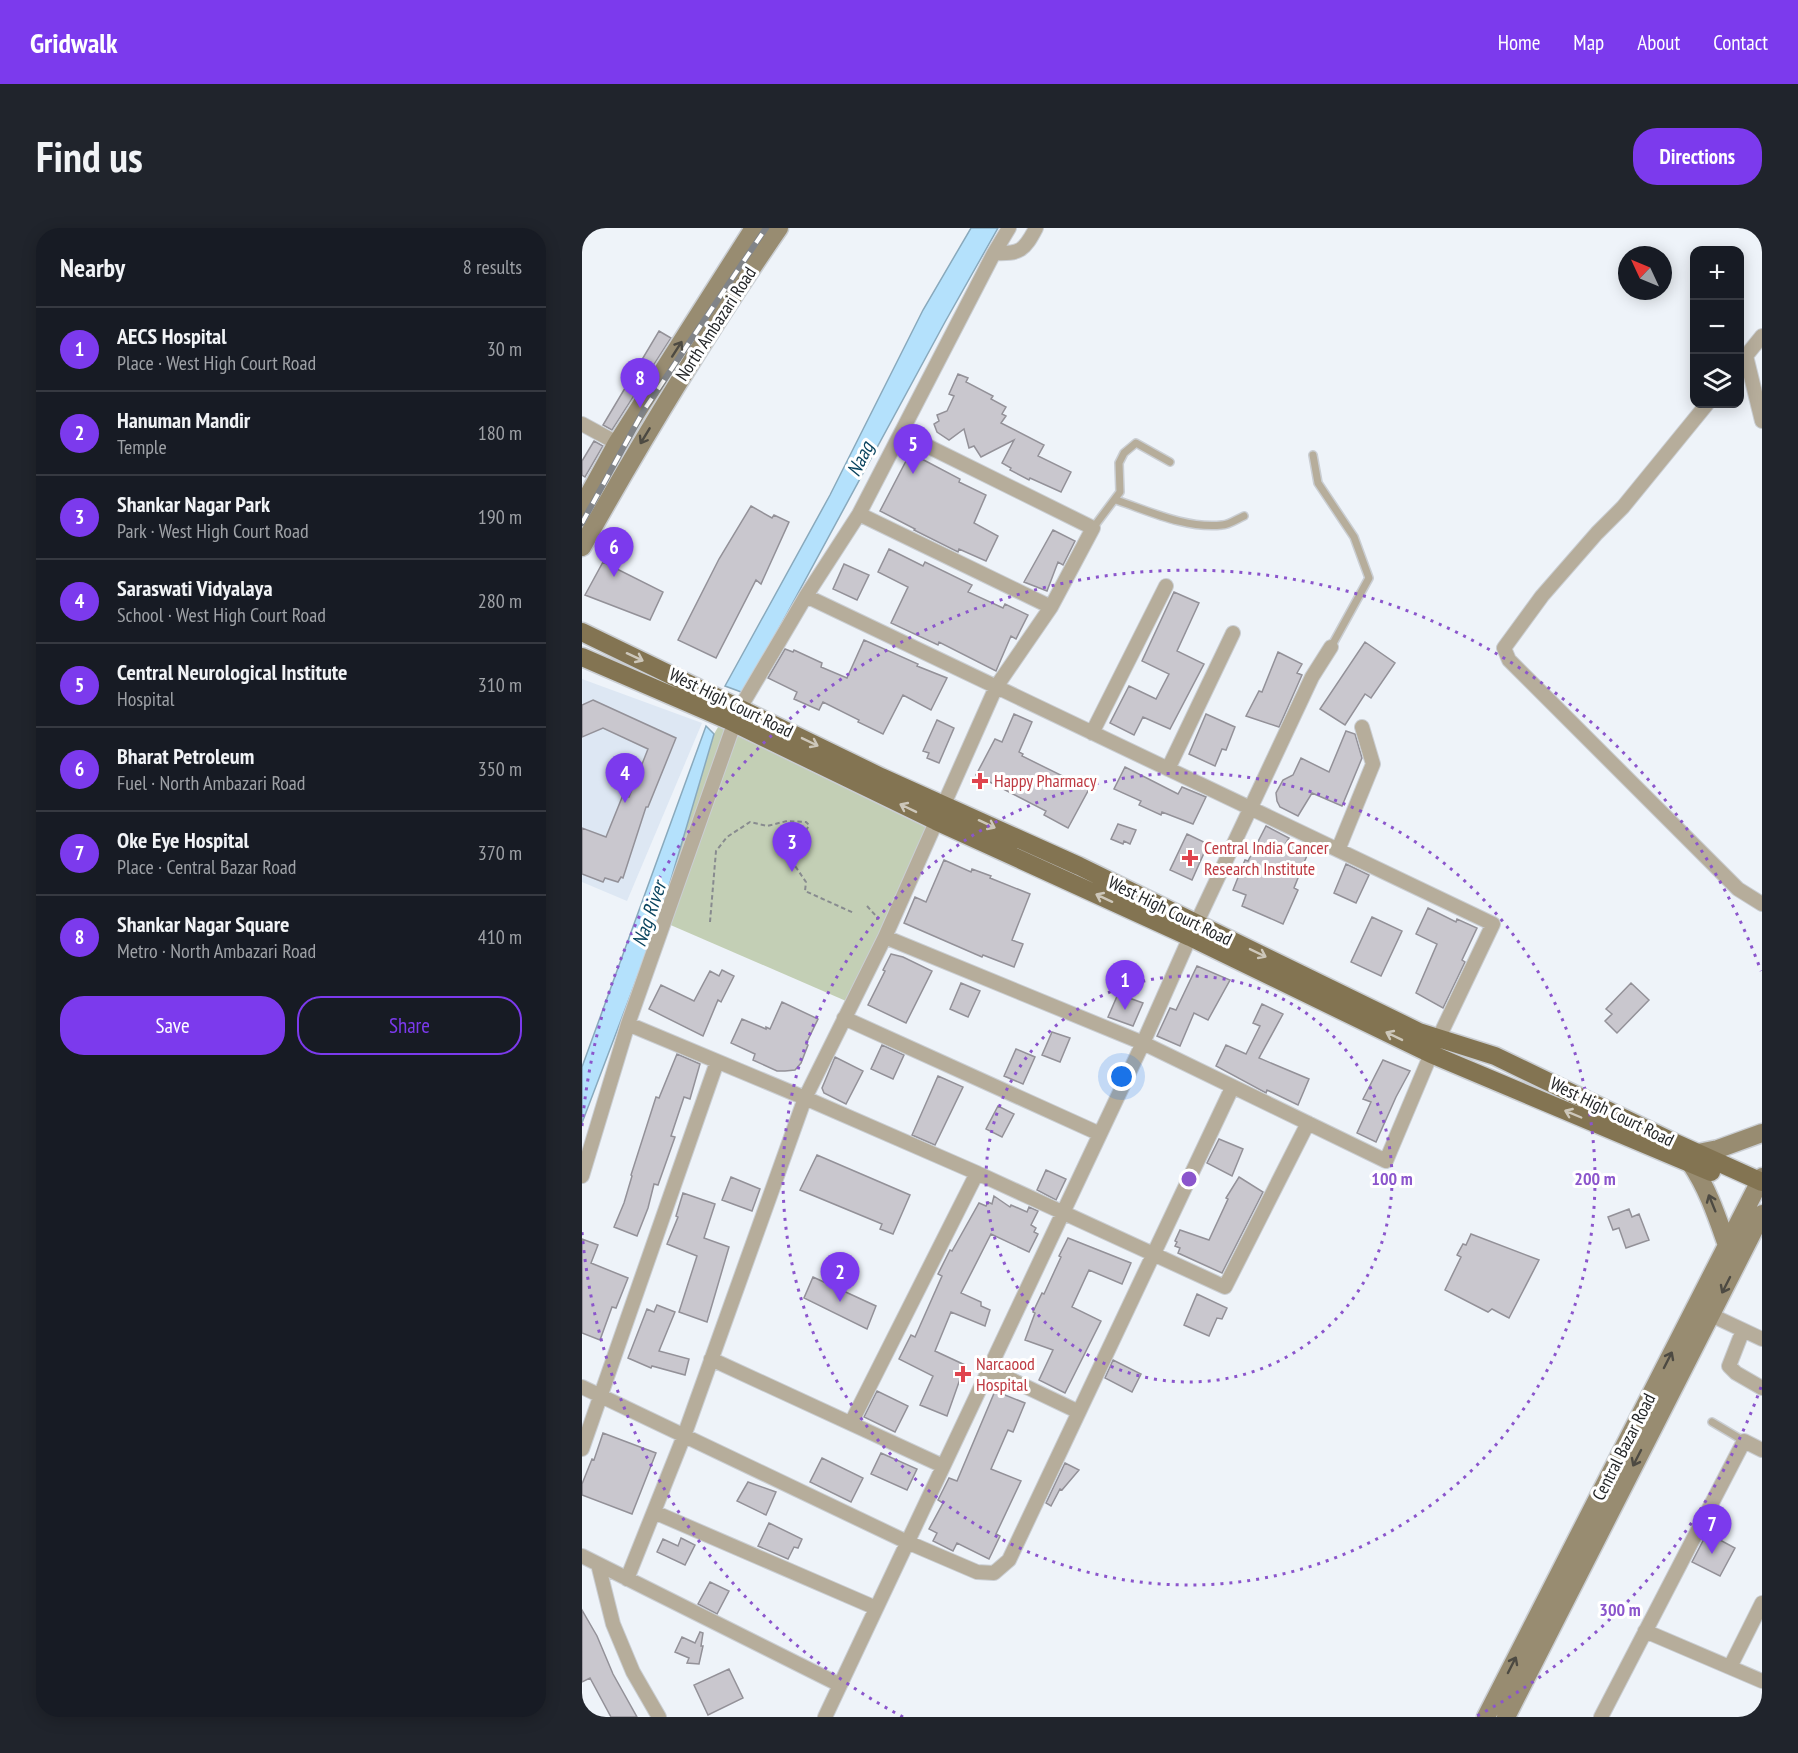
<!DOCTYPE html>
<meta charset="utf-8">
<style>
body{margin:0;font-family:"PT Sans Narrow",sans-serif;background:#20242c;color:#f1f3f6}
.controls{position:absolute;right:18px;top:18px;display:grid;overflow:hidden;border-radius:12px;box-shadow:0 3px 15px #0003}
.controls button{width:54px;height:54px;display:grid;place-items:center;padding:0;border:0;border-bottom:2px solid #363941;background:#171b24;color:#f1f3f6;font:30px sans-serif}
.compass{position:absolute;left:1036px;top:18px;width:54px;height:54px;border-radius:50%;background:#171b24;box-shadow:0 3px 15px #0003;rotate:314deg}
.you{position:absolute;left:540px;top:849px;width:21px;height:21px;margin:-15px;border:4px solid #fff;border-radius:50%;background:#1a73e8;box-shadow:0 0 0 9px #1a73e833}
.badge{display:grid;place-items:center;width:39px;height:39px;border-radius:50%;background:#7c3aed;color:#fff;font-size:20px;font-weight:700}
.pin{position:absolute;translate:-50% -50px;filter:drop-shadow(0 2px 3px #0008)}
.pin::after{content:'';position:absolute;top:32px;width:21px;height:18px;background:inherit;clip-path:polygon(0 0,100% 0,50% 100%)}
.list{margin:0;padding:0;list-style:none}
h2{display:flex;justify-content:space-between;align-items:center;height:78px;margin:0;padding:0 24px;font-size:26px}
h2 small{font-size:20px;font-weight:400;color:#9ea1a6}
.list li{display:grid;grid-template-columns:39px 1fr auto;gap:18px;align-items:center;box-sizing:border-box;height:84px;padding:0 24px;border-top:2px solid #363941}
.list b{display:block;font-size:22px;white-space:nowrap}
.list p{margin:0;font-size:20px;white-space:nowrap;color:#9ea1a6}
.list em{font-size:20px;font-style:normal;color:#9ea1a6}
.actions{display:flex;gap:12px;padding:18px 24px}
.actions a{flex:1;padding:14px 0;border:2px solid #7c3aed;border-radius:24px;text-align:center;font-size:21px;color:#7c3aed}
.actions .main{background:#7c3aed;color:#fff}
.icon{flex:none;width:33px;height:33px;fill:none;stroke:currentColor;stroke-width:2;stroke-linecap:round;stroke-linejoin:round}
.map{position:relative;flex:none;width:1180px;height:1489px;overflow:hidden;border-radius:24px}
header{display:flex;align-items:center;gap:36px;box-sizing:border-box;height:84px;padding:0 30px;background:#7c3aed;color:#fff}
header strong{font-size:28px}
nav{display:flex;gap:33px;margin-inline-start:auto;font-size:21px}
.intro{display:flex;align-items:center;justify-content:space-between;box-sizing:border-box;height:144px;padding:0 36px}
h1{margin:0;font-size:42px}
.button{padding:15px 27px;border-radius:24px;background:#7c3aed;color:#fff;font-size:21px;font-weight:700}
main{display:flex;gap:36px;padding:0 36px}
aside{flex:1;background:#171b24;border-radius:24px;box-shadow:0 3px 15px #0003}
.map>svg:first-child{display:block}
</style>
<header>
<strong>Gridwalk</strong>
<nav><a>Home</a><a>Map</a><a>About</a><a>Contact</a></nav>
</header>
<div class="intro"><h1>Find us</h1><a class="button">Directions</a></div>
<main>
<aside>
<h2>Nearby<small>8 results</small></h2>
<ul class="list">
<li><span class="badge">1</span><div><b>AECS Hospital</b><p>Place · West High Court Road</p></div><em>30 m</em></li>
<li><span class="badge">2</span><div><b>Hanuman Mandir</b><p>Temple</p></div><em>180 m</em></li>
<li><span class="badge">3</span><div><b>Shankar Nagar Park</b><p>Park · West High Court Road</p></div><em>190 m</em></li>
<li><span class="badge">4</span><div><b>Saraswati Vidyalaya</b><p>School · West High Court Road</p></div><em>280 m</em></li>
<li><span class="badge">5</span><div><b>Central Neurological Institute</b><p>Hospital</p></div><em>310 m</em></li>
<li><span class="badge">6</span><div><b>Bharat Petroleum</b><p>Fuel · North Ambazari Road</p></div><em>350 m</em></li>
<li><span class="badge">7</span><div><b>Oke Eye Hospital</b><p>Place · Central Bazar Road</p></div><em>370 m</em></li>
<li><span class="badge">8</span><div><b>Shankar Nagar Square</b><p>Metro · North Ambazari Road</p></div><em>410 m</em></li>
</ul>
<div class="actions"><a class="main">Save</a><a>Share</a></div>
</aside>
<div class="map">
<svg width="1180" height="1489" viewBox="0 0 1180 1489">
<rect width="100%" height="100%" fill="#eef3f9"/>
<path fill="#dde7f3" d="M0,451L120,495L45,673L0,654Z"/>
<path fill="#c3cfb5" d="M139,494L350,595L297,711L264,773L77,692L132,506Z"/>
<path fill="#b4e1fc" stroke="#89a9bc" stroke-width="1.5" d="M389,0H416L363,94L162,465L143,458L248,267L341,82Z
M124,498L132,506L77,692L0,895V839Z"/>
<path fill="#c9c7ce" stroke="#939198" stroke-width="1.5" d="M77,103L89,110L30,202L21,197Z
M376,146L386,150L384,154L411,168L409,171L424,179L420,186L424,188L419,195L462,217L456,228L489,244L479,264L448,250L447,252L428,242L429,240L420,235L432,212L399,229L392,218L387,220L382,201L367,212L355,204L352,196L357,193L355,187L365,183L372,168L367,166Z
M12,213L21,218L3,249L0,247V233Z
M336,229L378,251L377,254L404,267L392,295L416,308L404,333L377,321L376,324L332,302L333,301L298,283L324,233L332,237Z
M169,278L190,290L192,287L207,294L179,356L174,352L134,430L96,412L137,331Z
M471,302L493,313L481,337L476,334L465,363L442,354Z
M307,321L341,338L343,334L390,357L386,364L421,380L423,376L446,387L434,411L429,408L414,443L357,414L356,417L309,395L326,359L296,344Z
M21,334L81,364L68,392L3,367Z
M262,336L287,347L275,372L251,361Z
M592,364L617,375L595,423L622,436L588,501L561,489L552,507L528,495L547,458L574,471L587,446L560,433Z
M282,412L336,436L335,438L365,450L349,482L321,467L301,506L276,494L277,492L241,474L237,482L212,471L215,464L186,450L203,421L211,424L212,422L240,435L239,439L265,450Z
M783,414L813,435L789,470L783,466L763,497L738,481Z
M696,424L720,436L715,445L720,447L697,499L664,488L677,463L680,464Z
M11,472L94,510L66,579H64L41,650L39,649L36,654L23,650L21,654L0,646V600L24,609L41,567L47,569L66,521L21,500L0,509V477Z
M432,486L450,494L437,524L441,526L440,528L507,561L486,600L462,587L464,583L394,547L413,511L420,514Z
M624,486L653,499L644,522L640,521L633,538L607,526Z
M355,492L372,500L357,535L345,530L347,525L341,523Z
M764,503L773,506L780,530L760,578L730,565L716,588L698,579L695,573L694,565L701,552L711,547L719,530L747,544Z
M543,539L596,566L600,559L624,569L611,596L580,584L579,587L557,577L559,573L532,561Z
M536,596L554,602L548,616L542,613L541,616L529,611Z
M684,598L707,610L704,615L726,625L712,660L716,662L701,696L660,678L664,667L651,662L663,632L666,633Z
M605,606L626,616L610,652L588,642Z
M362,632L389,644L390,641L409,648L408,650L448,666L430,712L441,716L432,739L401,727L400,729L322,695L333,669L344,674Z
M764,636L787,647L774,675L752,665Z
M846,680L874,694L875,691L895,700L880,732L883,734L861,780L834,765L855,716L834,706Z
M790,689L820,703L799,748L769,734Z
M309,726L321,729L350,743L324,795L286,777L303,743L301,742Z
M615,738L648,752L626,792L612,785L598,818L575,808L588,780L594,782Z
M140,742L152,748L139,774L136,772L121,808L67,781L79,757L112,773L128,743L137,748Z
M379,755L398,763L386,789L368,781Z
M1049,755L1067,772L1035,805L1023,793L1030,786L1024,781Z
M536,766L561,775L551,798L526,789Z
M200,774L236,791L224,816L226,817L219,835L213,842L203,843H195L171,832L173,826L149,815L160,791L184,801V799L188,801Z
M680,776L701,786L677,830L727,851L716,877L685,862L684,865L634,838L644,817L664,826L678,798L671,795Z
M470,804L488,810L478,834L460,827Z
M300,817L322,827L311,851L289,841Z
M434,821L453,829L441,856L422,848Z
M95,826L118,836L108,871L102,869L89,908L93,909L76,957L72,956L66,980L55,1008L32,999L42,975L50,948L49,947L74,869L77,870Z
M253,829L281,843L264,876L242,865L240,860Z
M801,832L828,843L814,869L794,914L775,905L789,874L781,871Z
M356,848L381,859L353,917L330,907Z
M416,878L432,886L420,909L404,901Z
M637,911L661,921L650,948L625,935Z
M235,927L328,967L311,1006L298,1001L300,996L218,962Z
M464,942L484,951L474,972L455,962Z
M149,949L178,961L170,983L140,972Z
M657,949L681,964L640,1045L596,1025L598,1020L593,1018L595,1014L593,1013L598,1002L627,1012L646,971L644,970Z
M101,965L133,976L122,1010L147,1019L125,1094L97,1084L115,1028L85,1016L96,989L94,988Z
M412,968L428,979L429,977L445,984L447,979L456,983L449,997L454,1000L452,1004L456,1006L447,1024L409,1006L379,1065L399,1074V1078L408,1082L403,1098L369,1084L353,1123L383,1137L365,1188L338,1177L351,1148L317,1131L329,1107L333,1109L360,1048L356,1046L368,1022L370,1023L397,975L404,978L406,974L410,976Z
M1047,981L1050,989L1057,986L1067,1012L1044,1020L1037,1000L1031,1002L1026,989Z
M889,1006L957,1032L927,1090L910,1081L906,1084L863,1062L879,1029L875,1027L881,1016L884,1017Z
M486,1010L549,1035L540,1056L507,1042L490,1079L519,1093L483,1165L457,1152L471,1122L443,1112L453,1085L451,1084L460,1065L462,1066L479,1029L477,1028Z
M0,1011L16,1017L9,1035L46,1050L34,1080L30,1079L18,1112L0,1105Z
M231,1049L294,1078L285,1101L222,1070Z
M615,1066L645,1080L640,1091L635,1090L627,1108L602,1097Z
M75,1077L93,1084L77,1123L107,1131L103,1147L70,1138L69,1140L46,1130L65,1081L72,1084Z
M531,1132L559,1146L550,1164L523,1150Z
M295,1163L326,1178L313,1204L282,1189Z
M413,1163L443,1175L431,1204L426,1202L409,1241L439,1253L414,1306L418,1308L407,1331L375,1315L371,1323L351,1313L355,1305L347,1301L361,1275L356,1272L367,1250L375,1253Z
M21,1205L74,1225L50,1286L0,1267V1256L10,1231L12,1232Z
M299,1225L335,1241L325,1262L289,1246Z
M240,1230L281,1250L269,1274L228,1254Z
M483,1235L497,1242L480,1262L478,1261L469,1278L464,1275Z
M166,1254L194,1264L184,1287L155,1273Z
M187,1295L220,1311L216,1320L212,1319L206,1331L176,1318Z
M1125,1305L1153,1320L1138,1348L1110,1334Z
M99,1310L113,1317L103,1337L75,1324L81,1311L96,1318Z
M128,1354L147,1363L135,1386L116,1376Z
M0,1382L15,1408L31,1446L55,1489H29L8,1450L0,1454Z
M118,1404L121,1405L119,1418H121L117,1436L105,1435L107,1430L93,1424L100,1409L113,1415Z
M147,1441L161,1470L126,1487L112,1457Z"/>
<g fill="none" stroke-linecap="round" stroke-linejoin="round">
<defs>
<path id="lane" d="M731,227L736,255L772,309L787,350L749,419
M534,272C567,283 604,301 640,297C647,297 655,291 662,288
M511,300L538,264L537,235L542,225L554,215L588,234
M1130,1194L1162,1213"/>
<path id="street" d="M412,25C438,26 442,23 454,0
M1164,128L1180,193
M1159,134L1180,108
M1125,176L1041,279L1015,305L960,368L922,420L927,432L1156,661L1180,676
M0,196L35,215
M277,286L469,379
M224,368L911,696L849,826L804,933L561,815L303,709
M158,480L224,368L277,286L412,25L427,0
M510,505L584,358
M586,541L651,405
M756,622L791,536L780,499
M262,790L518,906
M46,796L223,870L395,945L643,1059L726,895
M0,948L46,796L152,496
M1129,1087L1180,1111
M1161,1102L1147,1138L1154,1145L1180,1160
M129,1131L361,1238
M407,1141L497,1184
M0,1159L325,1314L395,1344L412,1345L427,1332L650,860
M269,1195L395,945
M0,1221L135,834
M72,1284L294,1380
M0,1328L258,1457
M16,1336L31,1396L51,1444L77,1489
M45,1351L102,1208L223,870L303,709L414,459L469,379L511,300L319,205
M1063,1403L1180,1453
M1148,1439L1180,1375
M243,1489L561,815L608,709L730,449L749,419
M1019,1489L1162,1213L1180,1222"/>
<path id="secondary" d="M0,279L35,215L172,0
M0,319C61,210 126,103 197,0
M1116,925L1136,921L1180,905
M1109,936C1126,961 1135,989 1145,1017
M904,1489L1180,949
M924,1489L1180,986"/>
<path id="primary" d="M0,404L299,549L497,638L837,804L913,828L1089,913L1180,954
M0,429L146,492L354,593L608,709L849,826L1129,944"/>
</defs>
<use href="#lane" stroke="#caced3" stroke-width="10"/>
<use href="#street" stroke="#caced3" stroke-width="16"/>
<use href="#secondary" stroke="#caced3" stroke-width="21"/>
<use href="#primary" stroke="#caced3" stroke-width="21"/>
<path stroke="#888b8f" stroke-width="2" stroke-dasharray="4.5 3" stroke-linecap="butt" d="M285,678L295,689V692
M128,694L134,623L145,609L168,594L185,598L205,593L224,594L227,597L209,632L224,654L223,663L272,685"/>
<use href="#lane" stroke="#b6ad9b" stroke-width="7"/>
<use href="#street" stroke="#b6ad9b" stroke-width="14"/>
<use href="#secondary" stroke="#988c71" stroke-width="18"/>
<use href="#primary" stroke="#837452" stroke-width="18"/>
<defs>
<path id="rail" d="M0,295L62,182L184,0"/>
</defs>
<use href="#rail" stroke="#818488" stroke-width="6"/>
<use href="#rail" stroke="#fff" stroke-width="4" stroke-dasharray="11" stroke-linecap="butt"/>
</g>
<defs><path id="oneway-shaft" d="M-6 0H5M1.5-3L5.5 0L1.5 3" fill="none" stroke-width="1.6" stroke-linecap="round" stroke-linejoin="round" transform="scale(1.5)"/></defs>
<g stroke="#4d4a42">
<use href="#oneway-shaft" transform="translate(95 121) rotate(-57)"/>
<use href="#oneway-shaft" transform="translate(63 208) rotate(121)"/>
<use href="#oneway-shaft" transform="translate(1130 975) rotate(-112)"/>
<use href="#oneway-shaft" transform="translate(1144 1057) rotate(117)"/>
<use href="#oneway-shaft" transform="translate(1086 1132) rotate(-63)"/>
<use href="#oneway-shaft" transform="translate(1055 1230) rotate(117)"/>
<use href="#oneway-shaft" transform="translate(930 1437) rotate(-63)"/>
</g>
<g stroke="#cdc7ba">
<use href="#oneway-shaft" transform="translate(53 429) rotate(25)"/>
<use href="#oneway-shaft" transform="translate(228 514) rotate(26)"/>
<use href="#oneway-shaft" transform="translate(326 580) rotate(-154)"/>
<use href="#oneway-shaft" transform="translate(405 596) rotate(25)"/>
<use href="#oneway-shaft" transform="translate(522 670) rotate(-155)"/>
<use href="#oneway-shaft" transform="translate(676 725) rotate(26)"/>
<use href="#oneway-shaft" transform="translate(812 808) rotate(-154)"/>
<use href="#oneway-shaft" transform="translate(991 886) rotate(-157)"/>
</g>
<g fill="none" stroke="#8b55cc" stroke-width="3" stroke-dasharray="3 6">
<circle cx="607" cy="951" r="203"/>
<circle cx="607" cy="951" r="406"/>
<path d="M1179 1159A609 609 0 0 1 893 1489M321 1489A609 609 0 0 1 0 1004M0 898A609 609 0 0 1 1179 743"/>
</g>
<g fill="#e0444e" stroke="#fff" stroke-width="2">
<path d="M395 544h6v6h6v6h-6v6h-6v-6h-6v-6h6z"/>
<path d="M605 621h6v6h6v6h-6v6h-6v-6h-6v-6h6z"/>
<path d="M378 1137h6v6h6v6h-6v6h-6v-6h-6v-6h6z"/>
</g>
<g text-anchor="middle" stroke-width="6" stroke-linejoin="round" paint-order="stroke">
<g font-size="18" fill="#242628" stroke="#fff">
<text transform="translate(134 96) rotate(-57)" y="6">North Ambazari Road</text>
<text transform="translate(149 475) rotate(26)" y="6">West High Court Road</text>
<text transform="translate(588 683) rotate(26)" y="6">West High Court Road</text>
<text transform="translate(1030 884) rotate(26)" y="6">West High Court Road</text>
<text transform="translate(1042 1219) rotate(-63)" y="6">Central Bazar Road</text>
</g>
<g font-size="18" fill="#be3a42" stroke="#fff" text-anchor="start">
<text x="412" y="559">Happy Pharmacy</text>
<text x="622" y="626">Central India Cancer<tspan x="622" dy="21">Research Institute</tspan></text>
<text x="394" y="1142">Narcaood<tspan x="394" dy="21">Hospital</tspan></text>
</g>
<g font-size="20" font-style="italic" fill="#0a445f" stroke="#fff">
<text transform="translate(278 231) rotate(-64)" y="7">Naag</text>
<text transform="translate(67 686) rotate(-71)" y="7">Nag River</text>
</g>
</g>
<circle cx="607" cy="951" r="9" fill="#8b55cc" stroke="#fff" stroke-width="3"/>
<g font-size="18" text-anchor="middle" font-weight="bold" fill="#8b55cc" stroke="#fff" stroke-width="6" stroke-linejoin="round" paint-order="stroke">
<text x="810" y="957">100 m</text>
<text x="1013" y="957">200 m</text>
<text x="1038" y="1388">300 m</text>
</g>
</svg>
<div class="controls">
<button>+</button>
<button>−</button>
<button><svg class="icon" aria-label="layers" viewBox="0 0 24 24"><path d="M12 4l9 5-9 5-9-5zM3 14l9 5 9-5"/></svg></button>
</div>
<svg class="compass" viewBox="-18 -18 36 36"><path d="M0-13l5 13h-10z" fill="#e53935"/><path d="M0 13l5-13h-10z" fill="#9ea1a6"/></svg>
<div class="you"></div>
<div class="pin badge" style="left:543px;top:782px">1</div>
<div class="pin badge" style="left:258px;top:1074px">2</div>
<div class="pin badge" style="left:210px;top:644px">3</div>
<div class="pin badge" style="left:43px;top:575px">4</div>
<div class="pin badge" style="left:331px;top:246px">5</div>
<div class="pin badge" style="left:32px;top:349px">6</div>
<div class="pin badge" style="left:1130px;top:1326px">7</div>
<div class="pin badge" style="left:58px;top:180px">8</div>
</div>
</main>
